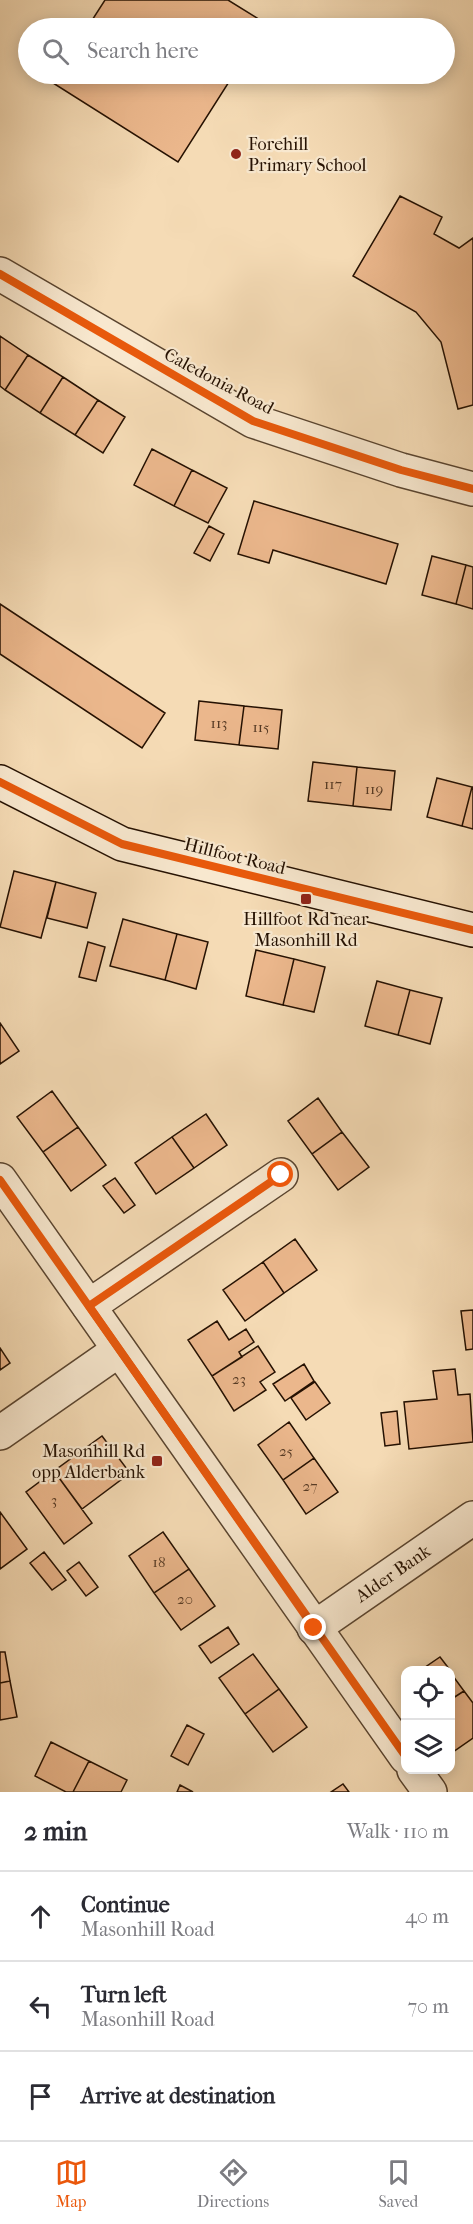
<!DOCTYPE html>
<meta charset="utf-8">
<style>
body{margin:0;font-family:"IM FELL French Canon",serif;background:#f7f7f7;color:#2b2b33}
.controls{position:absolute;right:18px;bottom:18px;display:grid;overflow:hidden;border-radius:12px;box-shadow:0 3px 15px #0003}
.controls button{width:54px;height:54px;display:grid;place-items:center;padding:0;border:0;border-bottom:2px solid #e1e1e2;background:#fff;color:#2b2b33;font:30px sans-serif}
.stop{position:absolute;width:18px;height:18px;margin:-14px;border:4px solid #ea580c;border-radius:50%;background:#fff}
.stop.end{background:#ea580c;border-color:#fff;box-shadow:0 2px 6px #0008}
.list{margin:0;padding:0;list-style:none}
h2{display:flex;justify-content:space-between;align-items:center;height:78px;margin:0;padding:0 24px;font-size:26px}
h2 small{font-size:20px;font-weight:400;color:#7c7c81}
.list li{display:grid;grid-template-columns:39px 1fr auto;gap:18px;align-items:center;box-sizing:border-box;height:90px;padding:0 24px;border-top:2px solid #e1e1e2}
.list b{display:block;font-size:22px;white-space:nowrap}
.list p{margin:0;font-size:20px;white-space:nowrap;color:#7c7c81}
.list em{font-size:20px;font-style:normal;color:#7c7c81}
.icon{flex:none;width:33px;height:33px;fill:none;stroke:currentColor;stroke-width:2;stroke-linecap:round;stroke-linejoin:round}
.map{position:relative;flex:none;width:473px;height:1792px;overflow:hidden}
.search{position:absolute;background:#fff;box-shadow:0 3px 15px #0003;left:18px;right:18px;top:18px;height:66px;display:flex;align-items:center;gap:15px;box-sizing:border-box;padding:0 21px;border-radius:33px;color:#7c7c81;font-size:22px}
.sheet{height:348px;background:#fff}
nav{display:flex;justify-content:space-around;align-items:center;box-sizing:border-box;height:84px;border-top:2px solid #e1e1e2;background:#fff;font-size:16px;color:#7c7c81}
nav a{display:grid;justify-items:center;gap:3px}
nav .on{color:#ea580c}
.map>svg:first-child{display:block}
</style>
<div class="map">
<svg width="473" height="1792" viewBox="0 0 473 1792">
<rect width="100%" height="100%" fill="#f5dbb5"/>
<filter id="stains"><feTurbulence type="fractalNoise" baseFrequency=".00333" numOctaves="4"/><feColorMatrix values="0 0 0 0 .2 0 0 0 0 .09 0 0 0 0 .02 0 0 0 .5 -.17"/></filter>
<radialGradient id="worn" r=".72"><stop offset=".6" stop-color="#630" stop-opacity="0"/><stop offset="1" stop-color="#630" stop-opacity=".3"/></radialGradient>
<path fill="#ebb78c" stroke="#251102" stroke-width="1.5" d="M105,0H228L265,23L262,28H87Z
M59,74H234L178,162L53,83Z
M400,196L442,217L434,234L459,248L473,238V405L458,409L441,342L416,312L353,276Z
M0,336L28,355L5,390L0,386Z
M28,355L63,377L40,413L5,390Z
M63,377L98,400L75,435L40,413Z
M98,400L125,417L103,453L75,435Z
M152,449L192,470L174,506L134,485Z
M192,470L227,488L208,523L174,506Z
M254,501L398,544L386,584L273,550L269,563L238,554Z
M209,526L224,534L210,561L194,553Z
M432,556L466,565L456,604L422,595Z
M466,565L473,567V609L456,604Z
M0,604L165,713L142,748L0,654Z
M199,701L244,706L239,745L195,740Z
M244,706L282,710L278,749L239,745Z
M313,762L357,767L353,806L308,801Z
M357,767L395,771L391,810L353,806Z
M437,778L472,787L462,826L427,817Z
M472,787H473V829L462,826Z
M14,871L56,882L41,938L0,927Z
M56,882L96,893L87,928L47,918Z
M123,919L177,934L165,980L110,966Z
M177,934L208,942L196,989L165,980Z
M88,942L105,947L96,981L79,977Z
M256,950L294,959L283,1005L246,996Z
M294,959L325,967L314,1012L283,1005Z
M377,981L410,990L398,1035L365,1026Z
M410,990L442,998L430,1044L398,1035Z
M0,1023L19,1051L0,1064Z
M52,1091L78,1127L43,1152L17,1117Z
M318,1098L342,1132L312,1154L288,1121Z
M206,1114L227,1145L194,1168L172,1137Z
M78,1127L106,1165L71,1191L43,1152Z
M342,1132L369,1167L338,1190L312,1154Z
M172,1137L194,1168L156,1194L135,1163Z
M115,1178L135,1205L124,1213L103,1186Z
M295,1239L317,1270L284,1293L263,1262Z
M263,1262L284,1293L245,1321L223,1290Z
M473,1310V1349L466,1350L461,1311Z
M217,1321L229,1340L246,1329L254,1342L239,1352L242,1357L212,1376L188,1340Z
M258,1346L275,1372L260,1382L266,1390L234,1411L212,1376Z
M0,1348L10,1363L0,1370Z
M304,1364L314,1381L285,1401L273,1384Z
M455,1369L458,1395L470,1394L473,1442L409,1449L404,1402L437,1399L433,1371Z
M315,1382L330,1403L306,1420L291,1398Z
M397,1411L400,1444L385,1446L381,1413Z
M289,1422L314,1458L283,1480L258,1445Z
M102,1436L130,1473L82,1509L54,1471Z
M314,1458L338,1492L306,1514L283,1480Z
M54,1471L92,1523L64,1544L26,1492Z
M0,1512L27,1549L0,1569Z
M163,1532L189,1569L154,1593L129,1556Z
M44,1552L66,1580L52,1590L30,1563Z
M79,1562L98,1587L86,1596L67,1571Z
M189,1569L215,1606L181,1630L154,1593Z
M228,1627L239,1644L211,1663L199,1646Z
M0,1652H5L10,1681L0,1683Z
M253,1654L279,1689L245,1714L219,1678Z
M440,1657L450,1670H421Z
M450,1672L464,1691L450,1700Z
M10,1681L17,1717L0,1720V1683Z
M279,1689L307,1727L273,1752L245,1714Z
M464,1691L473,1703V1738L450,1754V1700Z
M187,1725L204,1734L188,1765L171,1756Z
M51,1742L89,1761L73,1792H66L35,1776Z
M89,1761L127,1780L121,1792H73Z
M343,1784L349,1792H331Z
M180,1785L193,1792H177Z"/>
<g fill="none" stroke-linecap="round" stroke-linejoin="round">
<defs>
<g id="street">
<path d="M0,274L253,421L401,470L473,489"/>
<path d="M0,1180L406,1757"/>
<path d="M89,1306L281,1175"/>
<path d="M0,1433L119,1350"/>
<path id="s1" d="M314,1628L473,1518"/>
<path d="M414,1770L430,1792"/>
</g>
<path id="secondary" d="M0,782L122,844L473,930"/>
</defs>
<use href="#street" stroke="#59442f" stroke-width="36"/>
<use href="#secondary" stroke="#251102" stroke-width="36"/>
<use href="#street" stroke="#f8e8cf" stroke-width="33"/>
<use href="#secondary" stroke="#f8e8cf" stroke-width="33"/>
<defs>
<path id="cycleway" d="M0,274L253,421L401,470L473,489
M0,782L122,844L473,930
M0,1180L406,1757"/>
</defs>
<use href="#cycleway" stroke="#f8e8cf" stroke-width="11"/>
<use href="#cycleway" stroke="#e8590c" stroke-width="8"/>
</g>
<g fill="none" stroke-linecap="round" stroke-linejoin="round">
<path stroke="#ea580c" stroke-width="8" d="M281,1175L89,1306L314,1628"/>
</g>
<g fill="#8f2418" stroke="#f8e8cf" stroke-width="2">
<circle cx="236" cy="154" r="6"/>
<rect x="300" y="893" width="12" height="12" rx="3"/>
<rect x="151" y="1455" width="12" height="12" rx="3"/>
</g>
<g text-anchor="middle" stroke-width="4.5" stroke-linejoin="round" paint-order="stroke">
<g font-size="15" fill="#563a24">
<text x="219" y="728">113</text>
<text x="261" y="732">115</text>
<text x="333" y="789">117</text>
<text x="374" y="794">119</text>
<text x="239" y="1384">23</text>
<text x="286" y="1456">25</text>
<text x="310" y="1491">27</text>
<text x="54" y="1505">3</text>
<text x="159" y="1567">18</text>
<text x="185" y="1604">20</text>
</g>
<g font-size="18" fill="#251102" stroke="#f8e8cf" text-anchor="start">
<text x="248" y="150">Forehill<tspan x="248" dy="21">Primary School</tspan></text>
<text x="306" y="925" text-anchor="middle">Hillfoot Rd near<tspan x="306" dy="21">Masonhill Rd</tspan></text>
<text x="145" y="1457" text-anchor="end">Masonhill Rd<tspan x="145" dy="21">opp Alderbank</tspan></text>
</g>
<g font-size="18" fill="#251102" stroke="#f8e8cf">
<text transform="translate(219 381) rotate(28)" y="6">Caledonia Road</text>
<text transform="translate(235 856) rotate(14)" y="6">Hillfoot Road</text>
<text dy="6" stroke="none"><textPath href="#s1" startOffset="96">Alder Bank</textPath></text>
</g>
</g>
<rect width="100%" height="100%" filter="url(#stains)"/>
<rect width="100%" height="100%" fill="url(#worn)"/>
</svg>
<div class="controls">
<button><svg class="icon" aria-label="locate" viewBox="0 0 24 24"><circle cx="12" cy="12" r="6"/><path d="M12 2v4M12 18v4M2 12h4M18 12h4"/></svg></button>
<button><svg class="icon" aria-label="layers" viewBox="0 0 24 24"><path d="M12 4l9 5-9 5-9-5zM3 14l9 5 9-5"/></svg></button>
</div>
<div class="stop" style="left:281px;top:1175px"></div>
<div class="stop end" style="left:314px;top:1628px"></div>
<div class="search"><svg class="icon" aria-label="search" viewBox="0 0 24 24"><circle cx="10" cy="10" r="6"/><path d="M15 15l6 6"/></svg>Search here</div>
</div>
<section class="sheet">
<h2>2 min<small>Walk · 110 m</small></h2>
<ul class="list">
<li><svg class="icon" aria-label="ahead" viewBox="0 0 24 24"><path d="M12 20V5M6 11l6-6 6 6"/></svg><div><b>Continue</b><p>Masonhill Road</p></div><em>40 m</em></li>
<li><svg class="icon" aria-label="left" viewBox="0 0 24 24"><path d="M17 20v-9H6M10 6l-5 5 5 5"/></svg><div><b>Turn left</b><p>Masonhill Road</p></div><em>70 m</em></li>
<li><svg class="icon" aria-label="arrive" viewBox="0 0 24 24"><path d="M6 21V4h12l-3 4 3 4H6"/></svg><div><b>Arrive at destination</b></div></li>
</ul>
</section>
<nav>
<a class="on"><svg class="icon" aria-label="map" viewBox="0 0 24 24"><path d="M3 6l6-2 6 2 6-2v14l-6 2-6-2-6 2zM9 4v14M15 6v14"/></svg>Map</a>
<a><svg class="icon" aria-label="directions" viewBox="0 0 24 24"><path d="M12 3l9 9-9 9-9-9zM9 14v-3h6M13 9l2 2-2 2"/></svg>Directions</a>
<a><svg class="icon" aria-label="saved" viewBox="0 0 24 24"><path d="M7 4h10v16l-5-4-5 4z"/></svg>Saved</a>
</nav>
